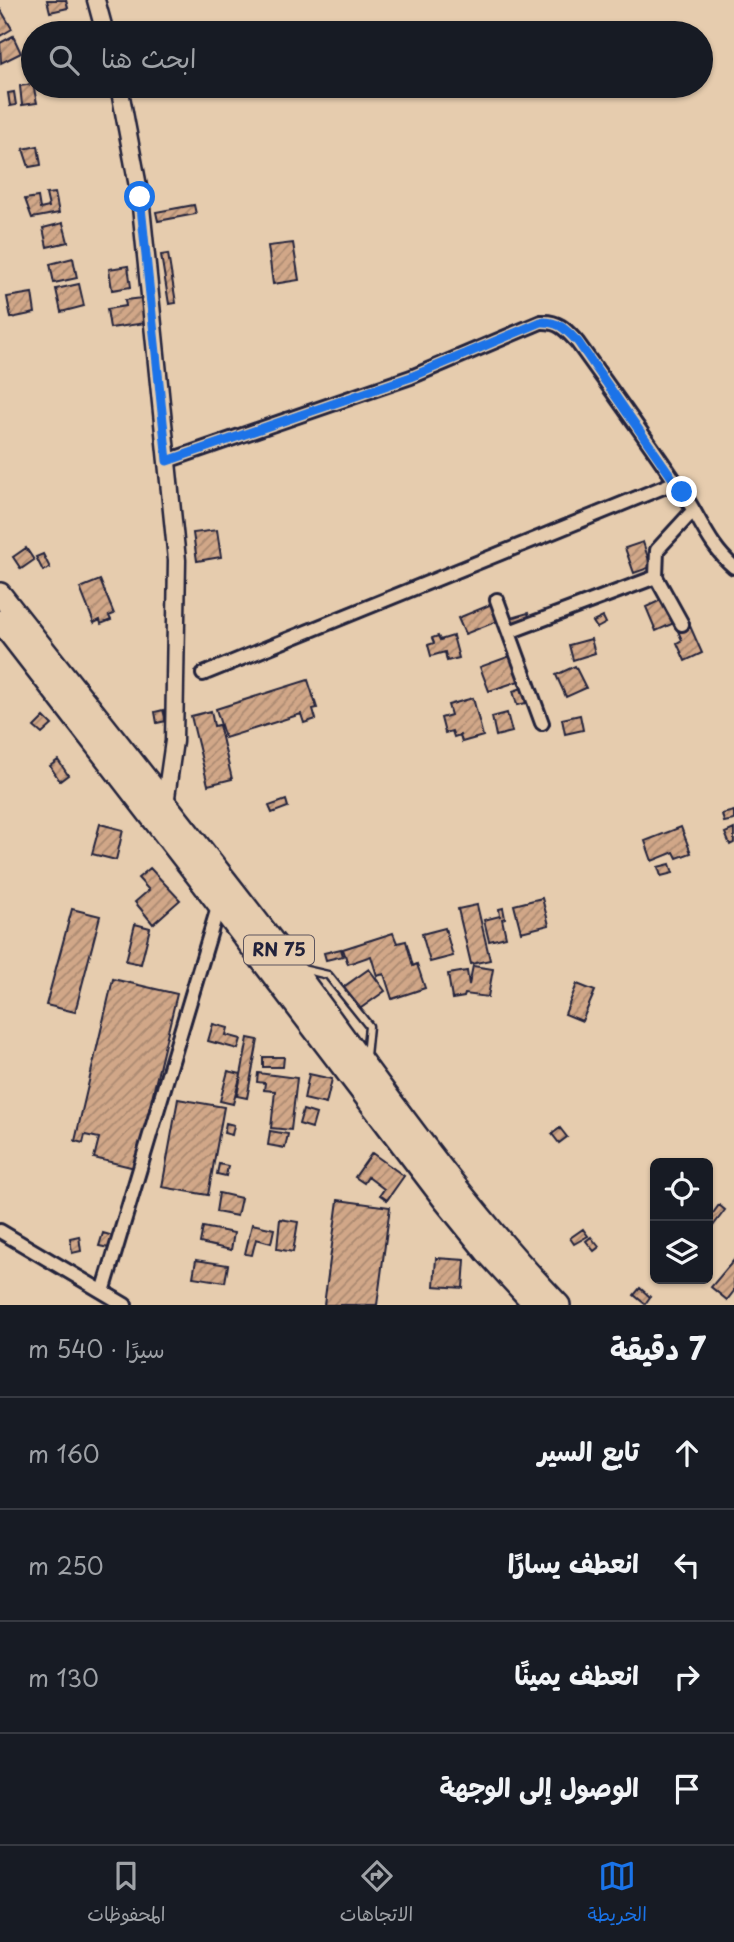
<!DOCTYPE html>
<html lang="ar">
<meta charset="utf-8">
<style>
body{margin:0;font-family:"Playpen Sans","Playpen Sans Arabic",sans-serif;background:#242831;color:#f1f3f6;direction:rtl}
.controls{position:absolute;right:21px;bottom:21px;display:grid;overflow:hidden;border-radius:10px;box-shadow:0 2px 5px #0004}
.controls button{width:63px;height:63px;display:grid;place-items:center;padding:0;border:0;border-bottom:2px solid #363941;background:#171b24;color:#f1f3f6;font:35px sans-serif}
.stop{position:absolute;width:21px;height:21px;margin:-16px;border:5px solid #1a73e8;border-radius:50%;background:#fff}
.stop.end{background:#1a73e8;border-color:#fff;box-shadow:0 2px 7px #0008}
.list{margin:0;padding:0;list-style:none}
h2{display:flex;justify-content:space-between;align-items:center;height:91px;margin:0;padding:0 28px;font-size:30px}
h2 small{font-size:23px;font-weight:400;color:#9ea1a6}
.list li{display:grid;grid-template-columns:46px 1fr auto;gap:21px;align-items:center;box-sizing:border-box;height:112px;padding:0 28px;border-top:2px solid #363941}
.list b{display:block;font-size:26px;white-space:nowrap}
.list em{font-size:23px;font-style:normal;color:#9ea1a6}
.icon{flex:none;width:38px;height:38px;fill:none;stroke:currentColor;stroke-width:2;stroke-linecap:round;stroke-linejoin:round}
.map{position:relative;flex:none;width:734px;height:1305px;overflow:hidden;direction:ltr}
.search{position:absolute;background:#171b24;box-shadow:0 2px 5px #0004;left:21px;right:21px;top:21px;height:77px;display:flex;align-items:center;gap:18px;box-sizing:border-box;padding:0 24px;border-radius:38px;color:#9ea1a6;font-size:26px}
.sheet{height:539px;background:#171b24}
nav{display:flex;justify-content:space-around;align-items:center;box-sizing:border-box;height:98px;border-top:2px solid #363941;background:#171b24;font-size:19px;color:#9ea1a6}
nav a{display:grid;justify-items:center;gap:4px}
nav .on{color:#1a73e8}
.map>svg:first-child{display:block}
</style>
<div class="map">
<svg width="734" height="1305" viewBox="0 0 734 1305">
<defs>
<pattern id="building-hatch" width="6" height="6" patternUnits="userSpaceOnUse" patternTransform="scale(1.75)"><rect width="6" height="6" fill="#d1a788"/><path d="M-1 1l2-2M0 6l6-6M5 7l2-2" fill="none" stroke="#a98870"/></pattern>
</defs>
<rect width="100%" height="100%" fill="#e6ccae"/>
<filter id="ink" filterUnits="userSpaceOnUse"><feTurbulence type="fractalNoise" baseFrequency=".0143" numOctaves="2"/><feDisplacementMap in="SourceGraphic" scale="14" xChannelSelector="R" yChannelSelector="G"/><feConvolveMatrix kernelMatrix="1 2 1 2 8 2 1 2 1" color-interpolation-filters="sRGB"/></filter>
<g filter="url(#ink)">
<path fill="url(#building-hatch)" stroke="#22223b" stroke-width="2" d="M47,0H66L68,8L50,12Z
M1,10L12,29L0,36V11Z
M13,36L21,53L1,63L0,43Z
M33,84L37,103L22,105L20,86Z
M14,92L16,105L10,106L8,93Z
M38,146L41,165L29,167L23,149Z
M55,193L59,213L32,218L25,199L38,197L40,209L49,207L46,194Z
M194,205L196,214L158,221L156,212Z
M63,223L68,242L47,247L43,228Z
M293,243L299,280L273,284L268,246Z
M168,254L176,303L169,304L161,255Z
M73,258L77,278L54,283L50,264Z
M128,266L131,287L112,290L109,269Z
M79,284L84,306L61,312L56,289Z
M32,293L35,313L11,318L7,297Z
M142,298L146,323L110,328L107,309L126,306L125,300Z
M217,530L221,557L197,561L193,533Z
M643,542L651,567L634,573L625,548Z
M26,548L34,560L21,569L13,557Z
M43,554L50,568L43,571L36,557Z
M100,580L114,614L109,616L111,620L101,624L100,620L94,623L80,588Z
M663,599L674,623L656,631L646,607Z
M492,604L498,621L465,634L458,618Z
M528,613L530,619L513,625L511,618Z
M603,617L606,623L597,628L593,622Z
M690,626L702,653L685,661L677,643L682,640L678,631Z
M438,636L440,640L453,636L459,658L447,661L445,652L431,656L428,645L434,643L432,638Z
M591,639L595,653L573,660L569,645Z
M513,655L522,680L489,691L480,667Z
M575,666L586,688L566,697L556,675Z
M308,680L317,708L313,709L316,719L304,723L301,714L225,738L216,709Z
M522,688L526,703L517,705L513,691Z
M473,698L483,736L462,742L460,735L454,737L452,731L445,733L441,718L451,715L448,705Z
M163,710L166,721L157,723L155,712Z
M211,711L214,726L219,725L232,779L208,785L191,716Z
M507,713L512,732L496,736L492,717Z
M580,715L583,730L565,734L562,719Z
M44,717L52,725L42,734L34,727Z
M58,760L68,775L60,781L50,766Z
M286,800L288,807L272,813L269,806Z
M734,811V820L724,822L722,814Z
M100,824L123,830L116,860L92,854Z
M681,827L691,853L677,858L674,852L652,861L645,841Z
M734,829V843L730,845L725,833Z
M670,864L673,873L661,876L658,867Z
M150,868L180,900L153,924L135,902L149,890L138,878Z
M542,898L549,925L521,932L514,905Z
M477,905L490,960L471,964L458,909Z
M503,908L505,918L502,919L506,937L489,941L484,920L500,916L499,909Z
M72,909L100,916L75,1012L46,1005Z
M135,924L150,928L141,964L126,961Z
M445,928L453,956L430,962L422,934Z
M393,933L397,943L406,941L413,966L417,964L425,988L392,999L384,974L377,976L371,956L348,964L343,949Z
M341,949L343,956L326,960L324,953Z
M473,966L493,969L488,997L465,994L464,997L452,999L448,974L467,971L469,985Z
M369,969L385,991L358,1010L342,988Z
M113,979L177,994L135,1168L94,1158L99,1138L85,1135L83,1143L75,1141Z
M577,984L595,991L582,1021L565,1014Z
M213,1024L228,1028L226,1035L241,1039L238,1049L208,1041Z
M248,1038L258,1040L247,1098L237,1096Z
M263,1057H284L283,1067H263Z
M228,1071L241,1074L233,1104L220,1101Z
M258,1073L297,1078L291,1130L271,1128L275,1091L264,1090L265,1083L257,1082Z
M309,1074L332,1079L326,1104L304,1099Z
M178,1099L224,1107L208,1195L162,1187Z
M303,1110L316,1114L312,1128L299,1124Z
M226,1123L234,1125L232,1135L224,1133Z
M560,1128L567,1137L559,1143L552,1134Z
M270,1131L288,1134L285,1148L268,1145Z
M372,1153L404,1176L387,1200L380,1195L384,1189L368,1177L364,1183L355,1177Z
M219,1164L228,1166L226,1176L217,1174Z
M219,1193L241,1198L237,1216L216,1212Z
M338,1200L390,1207L377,1305H324Z
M719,1205L725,1210L710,1230L708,1228V1220Z
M280,1219L298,1222L293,1252L277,1249Z
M252,1224L274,1229L271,1243L256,1239L252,1255L245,1254Z
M203,1227L234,1233L231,1250L200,1243Z
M583,1229L588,1236L574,1244L570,1238Z
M103,1233L113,1236L109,1248L99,1246Z
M79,1236L81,1251L72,1253L70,1238Z
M591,1237L599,1247L594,1251L586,1241Z
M436,1258L465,1260L463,1288L434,1286Z
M196,1260L228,1265L225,1282L193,1277Z
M734,1260V1291L727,1300L711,1287Z
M640,1288L650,1297L645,1304L634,1295Z"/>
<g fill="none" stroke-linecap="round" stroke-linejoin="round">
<defs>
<path id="lane" d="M302,969L328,975L369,1026L366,1056"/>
<path id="street" d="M167,461L411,377L541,322C559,321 566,330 577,342C613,392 649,442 683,493C701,520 709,546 734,567
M497,600L542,723
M682,624L656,577L657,550L691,513
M509,632L656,577
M203,674L676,482
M0,1231L125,1305
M103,1292L219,904"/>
<path id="secondary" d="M96,0L105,33
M119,86L140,197L177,560L174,741L165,804L161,808"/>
<path id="highway" d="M0,594C93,712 187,829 278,948C369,1068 454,1196 559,1305
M0,621L198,877L445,1201L488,1254L535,1305"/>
</defs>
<use href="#lane" stroke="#22223b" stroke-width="11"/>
<use href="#street" stroke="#22223b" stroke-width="18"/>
<use href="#secondary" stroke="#22223b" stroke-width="21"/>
<use href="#highway" stroke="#22223b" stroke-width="26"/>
<use href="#lane" stroke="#e6ccae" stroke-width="6"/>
<use href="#street" stroke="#e6ccae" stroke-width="12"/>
<use href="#secondary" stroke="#e6ccae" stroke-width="16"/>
<use href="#highway" stroke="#e6ccae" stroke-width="21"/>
</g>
</g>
<g fill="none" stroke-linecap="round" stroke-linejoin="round" filter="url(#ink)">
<path stroke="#1a73e8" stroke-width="9" d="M140,197L167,461L411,377L541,322C559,321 566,330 578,342L682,492"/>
</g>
<g text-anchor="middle" stroke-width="6" stroke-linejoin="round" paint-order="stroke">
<rect fill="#e6ccae" stroke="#5d555e" stroke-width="2" x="244" y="935.5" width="70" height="29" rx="5"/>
<g font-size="18" font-weight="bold" fill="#22223b">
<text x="279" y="956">RN 75</text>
</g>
</g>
</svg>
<div class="controls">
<button><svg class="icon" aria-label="locate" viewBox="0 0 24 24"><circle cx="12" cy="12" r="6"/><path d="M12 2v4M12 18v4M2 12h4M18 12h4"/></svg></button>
<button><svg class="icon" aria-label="layers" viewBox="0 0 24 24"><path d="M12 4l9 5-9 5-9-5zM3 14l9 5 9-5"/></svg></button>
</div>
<div class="stop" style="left:140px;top:197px"></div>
<div class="stop end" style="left:682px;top:492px"></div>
<div class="search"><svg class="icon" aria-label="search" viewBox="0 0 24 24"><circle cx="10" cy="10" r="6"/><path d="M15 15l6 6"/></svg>ابحث هنا</div>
</div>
<section class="sheet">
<h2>7 دقيقة<small>سيرًا · 540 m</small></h2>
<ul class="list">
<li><svg class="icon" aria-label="ahead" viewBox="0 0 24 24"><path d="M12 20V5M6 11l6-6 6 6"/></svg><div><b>تابع السير</b></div><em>160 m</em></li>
<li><svg class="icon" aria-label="left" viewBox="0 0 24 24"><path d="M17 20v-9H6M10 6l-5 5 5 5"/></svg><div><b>انعطف يسارًا</b></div><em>250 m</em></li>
<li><svg class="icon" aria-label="right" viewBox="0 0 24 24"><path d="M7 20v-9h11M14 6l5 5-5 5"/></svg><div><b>انعطف يمينًا</b></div><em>130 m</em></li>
<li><svg class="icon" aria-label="arrive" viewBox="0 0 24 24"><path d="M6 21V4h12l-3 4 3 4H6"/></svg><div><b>الوصول إلى الوجهة</b></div></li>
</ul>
</section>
<nav>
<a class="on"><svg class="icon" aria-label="map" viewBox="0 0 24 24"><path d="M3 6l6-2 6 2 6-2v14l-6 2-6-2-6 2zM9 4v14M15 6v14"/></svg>الخريطة</a>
<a><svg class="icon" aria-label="directions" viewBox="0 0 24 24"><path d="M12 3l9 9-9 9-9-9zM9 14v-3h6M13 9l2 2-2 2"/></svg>الاتجاهات</a>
<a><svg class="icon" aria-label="saved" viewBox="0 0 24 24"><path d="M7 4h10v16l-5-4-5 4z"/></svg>المحفوظات</a>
</nav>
